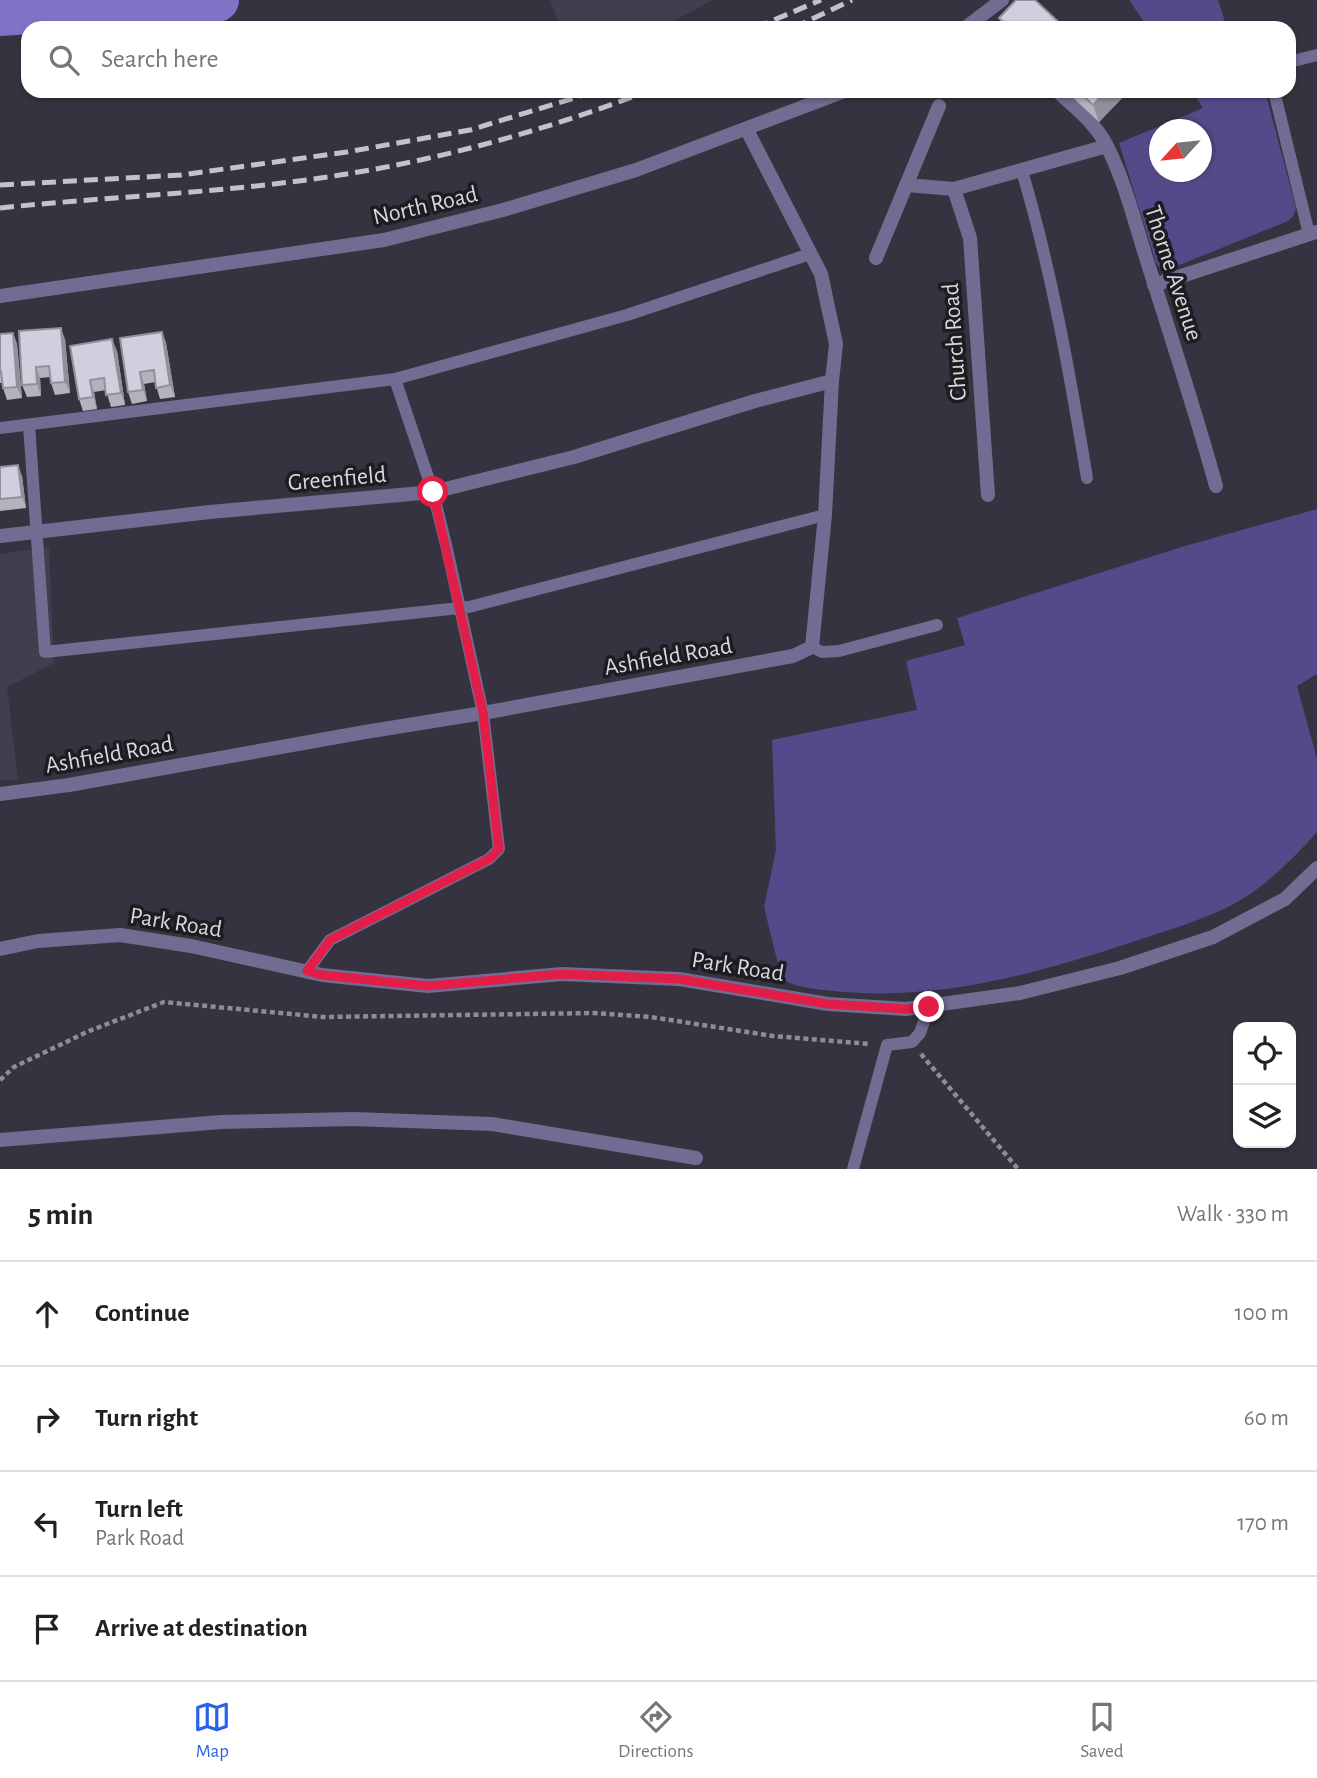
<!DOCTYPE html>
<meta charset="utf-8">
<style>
body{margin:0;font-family:"Alegreya Sans",sans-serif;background:#f6f6f6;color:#222}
.controls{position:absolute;right:21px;bottom:21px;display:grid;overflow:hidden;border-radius:14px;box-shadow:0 2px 5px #0004}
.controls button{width:63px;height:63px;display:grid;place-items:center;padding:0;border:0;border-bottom:2px solid #e0e0e0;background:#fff;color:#222;font:35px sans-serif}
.compass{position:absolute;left:1149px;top:119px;width:63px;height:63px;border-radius:50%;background:#fff;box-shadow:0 2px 5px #0004;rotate:243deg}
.stop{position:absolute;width:21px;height:21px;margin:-16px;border:5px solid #e11d48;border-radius:50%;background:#fff}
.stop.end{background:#e11d48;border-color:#fff;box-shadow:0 2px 7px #0008}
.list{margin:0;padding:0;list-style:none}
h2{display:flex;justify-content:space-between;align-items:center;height:91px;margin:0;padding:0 28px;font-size:30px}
h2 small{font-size:23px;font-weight:400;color:#767676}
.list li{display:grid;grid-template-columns:46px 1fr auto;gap:21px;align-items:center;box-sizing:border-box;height:105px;padding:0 28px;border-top:2px solid #e0e0e0}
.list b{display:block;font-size:26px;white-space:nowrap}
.list p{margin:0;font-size:23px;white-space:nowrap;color:#767676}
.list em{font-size:23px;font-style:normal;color:#767676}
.icon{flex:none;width:38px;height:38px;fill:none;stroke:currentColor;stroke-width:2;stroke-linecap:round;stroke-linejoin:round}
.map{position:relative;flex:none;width:1317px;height:1169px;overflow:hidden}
.search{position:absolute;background:#fff;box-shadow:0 2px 5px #0004;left:21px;right:21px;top:21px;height:77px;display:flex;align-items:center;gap:18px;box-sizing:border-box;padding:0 24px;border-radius:21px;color:#767676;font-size:26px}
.sheet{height:511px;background:#fff}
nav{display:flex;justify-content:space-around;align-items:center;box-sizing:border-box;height:98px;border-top:2px solid #e0e0e0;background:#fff;font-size:19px;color:#767676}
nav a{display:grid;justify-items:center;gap:4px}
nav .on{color:#2563eb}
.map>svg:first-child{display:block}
</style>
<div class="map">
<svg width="1317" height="1169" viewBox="0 0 1317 1169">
<rect width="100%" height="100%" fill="#35333f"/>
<path fill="#403e4f" d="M550,0H713L661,28H561Z
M49,547L54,663L7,687L18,779L0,781V554Z"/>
<path fill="#554989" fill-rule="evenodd" d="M1129,0H1218L1227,28H1148Z
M1192,91H1265L1296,208L1294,215L1288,221L1182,264L1161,269L1156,263L1119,143L1203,108ZM1160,130H1202V172H1160Z
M1317,509V674L1297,686L1317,759V832C1293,859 1264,888 1232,905C1201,921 1165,931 1132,942C1039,973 943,1000 845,992C822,990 803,989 782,980L764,907L776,850L772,740L917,710L906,661L965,645L957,618L1185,546Z"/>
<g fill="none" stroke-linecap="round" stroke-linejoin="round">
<path stroke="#8272c7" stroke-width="44" d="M0,14L217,0"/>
<path stroke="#8e8d97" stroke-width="4.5" stroke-dasharray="5 3.5" stroke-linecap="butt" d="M921,1054L1018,1169
M0,1080L14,1067L89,1031L164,1002L323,1017L594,1013L651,1017L773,1036L870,1044"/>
<path stroke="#716c91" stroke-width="12" d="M1289,62L1317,55
M1274,91L1309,234
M1022,171C1052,272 1070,375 1087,478
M29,425L45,652L469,607L825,515
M0,428L395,379L627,315L810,254
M812,647L822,652L839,651L937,625
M307,971L330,940L489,859L499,849L483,713L447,549L433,492L395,379
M853,1169L887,1045L912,1042L920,1033L929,1007"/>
<path stroke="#716c91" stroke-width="14" d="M1057,91C1076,108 1095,123 1107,146C1126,184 1136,227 1149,267C1172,340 1196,413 1216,486
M906,185L954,189L1107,146
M954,189L970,238L988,495
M876,258L939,106
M1154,285L1316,232
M0,536L210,512L433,492L574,457L755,401L832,381
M0,794L69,785L365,732L483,713L793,656L812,647L825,515L832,381L836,344L821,274L747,130
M0,949L38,941L120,935L191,946L322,975L428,986L562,974L679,979L828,1004L906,1009L1020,993L1120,968L1213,937L1285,899L1317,868
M0,1140L221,1122L353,1119L492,1124L696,1158"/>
<path stroke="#716c91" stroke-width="14" d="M965,28L1002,0
M0,296L384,240L503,210L636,170L845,91"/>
<path stroke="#c3c2ca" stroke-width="5" stroke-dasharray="14 7" stroke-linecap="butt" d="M755,28L821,0
M793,28L852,0
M0,185L181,175L347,152L470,130L597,91
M0,208C113,196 228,193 340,175C444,159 549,129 648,91"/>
</g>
<path fill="#b4b2bf" d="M999,18L1065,28H1003Z
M1066,91H1123L1125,95L1099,122Z
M19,331L65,339L70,393L55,395L51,383L50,377L40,378L41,396L27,397L22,385Z
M162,332L166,343L175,397L160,399L155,382L144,384L147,401L132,404L128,392Z
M13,333L17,344L22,398L7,400L3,388L2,383H0V334Z
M70,346L117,351L125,405L111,407L106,390L94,392L97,409L83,411L79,399Z
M0,467L22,476L26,508L0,511Z"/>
<path fill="#92919b" d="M1106,91H1123L1125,95L1099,122L1093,105Z
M61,328L65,339L70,393L65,382Z
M162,332L166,343L175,397L170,385Z
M13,333L17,344L22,398L17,387Z
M112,339L117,351L125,405L121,393Z
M36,367L40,378L41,396L37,384Z
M140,372L144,384L147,401L143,390Z
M90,380L94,392L97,409L93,397Z
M18,465L22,476L26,508L22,497Z"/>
<path fill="#d1cfde" stroke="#92919b" stroke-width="2" d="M1016,0H1035L1065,28H1010L999,18Z
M1078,91H1106L1093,105Z
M61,328L65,382L51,383L49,366L36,367L37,384L22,385L19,331Z
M162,332L170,385L156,388L154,370L140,372L143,390L128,392L120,338Z
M13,333L17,387L3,388L1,371H0V334Z
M112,339L121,393L106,395L104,378L90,380L93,397L79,399L70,346Z
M18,465L22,497L0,499V467Z"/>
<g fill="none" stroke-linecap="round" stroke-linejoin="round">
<path stroke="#e11d48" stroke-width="9" d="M433,492L483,713L499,849L489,859L330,940L307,971L322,975L428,986L562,974L679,979L828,1004L906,1009L929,1007"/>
</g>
<g text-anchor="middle" stroke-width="7" stroke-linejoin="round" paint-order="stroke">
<g font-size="24" fill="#d8d8df" stroke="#1c1c21">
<text transform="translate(425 205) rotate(-13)" y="8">North Road</text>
<text transform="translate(1174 273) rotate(72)" y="8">Thorne Avenue</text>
<text transform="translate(954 342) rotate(-94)" y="8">Church Road</text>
<text transform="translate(337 478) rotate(-5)" y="8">Greenfield</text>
<text transform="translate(668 656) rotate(-10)" y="8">Ashfield Road</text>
<text transform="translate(109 754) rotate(-10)" y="8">Ashfield Road</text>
<text transform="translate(176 922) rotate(9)" y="8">Park Road</text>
<text transform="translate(738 966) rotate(9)" y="8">Park Road</text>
</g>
</g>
</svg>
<div class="controls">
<button><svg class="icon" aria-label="locate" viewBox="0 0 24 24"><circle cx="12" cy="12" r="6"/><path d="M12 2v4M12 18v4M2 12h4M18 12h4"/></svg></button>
<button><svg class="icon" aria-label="layers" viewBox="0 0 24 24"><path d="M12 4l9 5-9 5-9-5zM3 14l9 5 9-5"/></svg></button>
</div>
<svg class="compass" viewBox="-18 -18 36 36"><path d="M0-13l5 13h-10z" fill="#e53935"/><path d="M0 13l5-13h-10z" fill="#767676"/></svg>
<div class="stop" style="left:433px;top:492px"></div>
<div class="stop end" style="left:929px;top:1007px"></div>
<div class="search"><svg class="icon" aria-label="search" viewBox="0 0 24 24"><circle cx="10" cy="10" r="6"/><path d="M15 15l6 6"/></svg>Search here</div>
</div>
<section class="sheet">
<h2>5 min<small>Walk · 330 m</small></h2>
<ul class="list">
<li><svg class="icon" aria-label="ahead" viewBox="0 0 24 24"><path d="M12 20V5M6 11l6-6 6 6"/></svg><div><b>Continue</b></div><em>100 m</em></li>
<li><svg class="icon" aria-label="right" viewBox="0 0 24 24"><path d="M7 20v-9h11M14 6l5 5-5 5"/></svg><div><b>Turn right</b></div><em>60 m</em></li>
<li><svg class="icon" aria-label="left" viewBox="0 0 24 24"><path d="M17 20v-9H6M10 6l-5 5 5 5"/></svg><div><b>Turn left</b><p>Park Road</p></div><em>170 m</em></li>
<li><svg class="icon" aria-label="arrive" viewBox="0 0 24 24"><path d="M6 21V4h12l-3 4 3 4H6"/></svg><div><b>Arrive at destination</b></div></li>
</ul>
</section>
<nav>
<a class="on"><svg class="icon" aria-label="map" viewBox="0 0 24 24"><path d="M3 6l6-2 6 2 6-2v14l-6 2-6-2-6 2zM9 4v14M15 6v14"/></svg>Map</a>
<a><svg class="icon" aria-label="directions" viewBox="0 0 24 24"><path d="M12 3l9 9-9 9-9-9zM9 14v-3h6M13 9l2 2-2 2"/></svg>Directions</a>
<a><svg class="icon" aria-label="saved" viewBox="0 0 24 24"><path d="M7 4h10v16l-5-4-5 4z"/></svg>Saved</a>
</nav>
